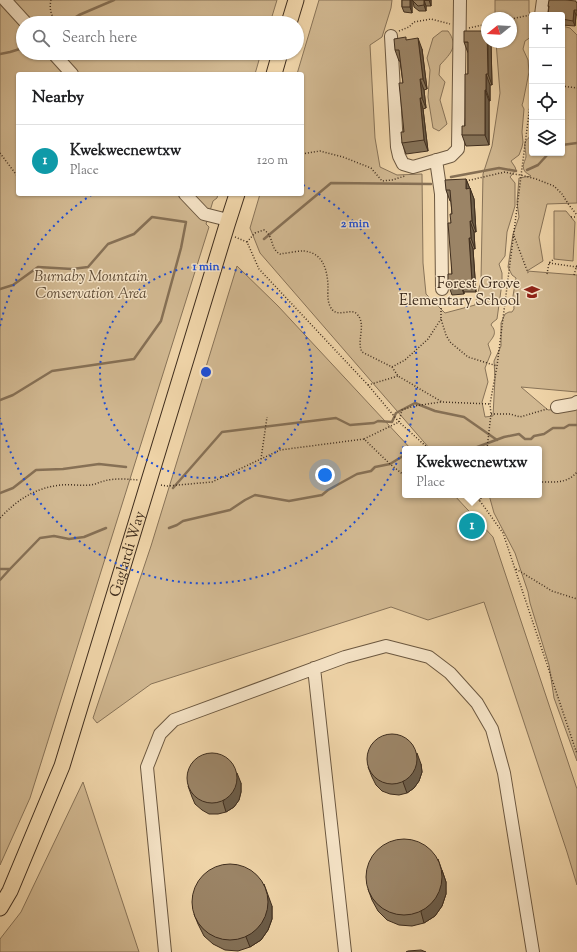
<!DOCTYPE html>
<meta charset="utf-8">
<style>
body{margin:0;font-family:"Sorts Mill Goudy",serif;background:#f6f6f6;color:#202124}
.controls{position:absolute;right:12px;top:12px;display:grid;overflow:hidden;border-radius:4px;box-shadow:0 1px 3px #0004}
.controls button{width:36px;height:36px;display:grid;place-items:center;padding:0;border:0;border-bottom:1px solid #e0e0e0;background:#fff;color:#202124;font:20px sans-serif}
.compass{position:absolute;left:481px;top:12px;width:36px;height:36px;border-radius:50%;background:#fff;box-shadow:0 1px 3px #0004;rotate:252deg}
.you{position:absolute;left:325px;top:475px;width:14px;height:14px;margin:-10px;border:3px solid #fff;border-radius:50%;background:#1a73e8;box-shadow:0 0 0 6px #1a73e833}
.badge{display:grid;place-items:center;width:26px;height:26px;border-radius:50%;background:#7c3aed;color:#fff;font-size:13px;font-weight:700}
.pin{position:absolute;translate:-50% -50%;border:2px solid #fff;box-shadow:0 1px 4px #0006}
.popup{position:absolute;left:402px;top:446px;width:140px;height:52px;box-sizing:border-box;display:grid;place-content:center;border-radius:4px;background:#fff;filter:drop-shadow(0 1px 3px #0005);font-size:13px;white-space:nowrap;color:#757577}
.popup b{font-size:15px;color:#202124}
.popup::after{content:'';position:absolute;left:50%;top:100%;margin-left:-8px;border:8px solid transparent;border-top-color:#fff}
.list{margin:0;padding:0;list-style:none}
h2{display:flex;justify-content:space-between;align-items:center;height:52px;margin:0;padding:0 16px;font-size:17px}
h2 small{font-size:13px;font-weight:400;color:#757577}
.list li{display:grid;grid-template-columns:26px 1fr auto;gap:12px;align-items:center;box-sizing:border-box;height:72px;padding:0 16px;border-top:1px solid #e0e0e0}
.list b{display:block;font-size:15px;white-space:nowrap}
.list p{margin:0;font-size:13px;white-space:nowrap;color:#757577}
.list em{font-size:13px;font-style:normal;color:#757577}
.icon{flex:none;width:22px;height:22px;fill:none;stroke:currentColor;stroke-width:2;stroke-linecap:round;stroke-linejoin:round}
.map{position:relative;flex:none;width:577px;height:952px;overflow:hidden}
.search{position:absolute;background:#fff;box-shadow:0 1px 3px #0004;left:16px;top:16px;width:288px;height:44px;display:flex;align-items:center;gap:10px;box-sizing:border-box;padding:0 14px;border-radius:22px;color:#757577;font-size:15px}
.panel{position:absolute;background:#fff;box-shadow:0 1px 3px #0004;left:16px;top:72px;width:288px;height:124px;border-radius:4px}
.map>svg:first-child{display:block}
</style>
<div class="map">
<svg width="577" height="952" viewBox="0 0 577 952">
<rect width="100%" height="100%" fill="#efd4a8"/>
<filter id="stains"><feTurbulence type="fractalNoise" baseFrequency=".005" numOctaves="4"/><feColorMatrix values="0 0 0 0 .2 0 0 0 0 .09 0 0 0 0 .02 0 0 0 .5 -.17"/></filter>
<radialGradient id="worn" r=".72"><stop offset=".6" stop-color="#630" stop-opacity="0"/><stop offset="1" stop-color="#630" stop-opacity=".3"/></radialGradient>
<path fill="#d1b891" stroke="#887358" d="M0,0H277L270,23H23V53H261L255,74H18V194H218L217,198L213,201L206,224L209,227L30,798L0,865Z
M319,0H392L391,8L382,37L370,45L375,138L380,167L397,175L422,174L423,263L426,294L445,313L475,305L481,280L483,174L492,146L500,93L496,42H511V18H495V0H529V11L532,22V31L531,37L525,41L523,49L528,60L529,72L523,102L522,105L524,109L522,132L523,142L522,147L519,155L511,161L515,167L516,170L510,177L515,183V206L507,232L505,256L499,264L502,273V283L497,319L492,323L491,325C498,333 493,337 488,344L491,353L485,368L488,382L482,402L485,417L493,416L495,378L494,361L501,346V323L505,314L509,312H512L514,309L513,296L516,278L512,275L508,267L513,234L519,217L517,202L519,178L531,176C529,174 525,173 524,170C522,165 525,161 526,157C526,147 521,143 531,136L530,134L532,130V153H562V26L570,28L577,35V203L547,204L539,237L543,261L527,271L577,275V392L521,387L548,410L577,407V761L554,698L549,665L530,603L528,592L515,553L494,513L489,495H539V449H430L260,253L250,228L260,194H302V74H297Z
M442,31H448C459,46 451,53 440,65L439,75L445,82L440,100L447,124L439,131L433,128L428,97L430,70L427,58L433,38Z
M554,211H566L575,222L573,261L554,259Z
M237,266L278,306L411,449H405V495H454L493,537L577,789V885L567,852L484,602L428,620L391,607L151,684L97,723L93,718L151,546Z
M83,782L139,952H0V939L21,912Z"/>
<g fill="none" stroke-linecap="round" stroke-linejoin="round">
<path stroke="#867055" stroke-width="2.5" d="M66,23L79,15L114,0
M0,54L10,52L23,48
M562,145L577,143
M527,170L538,165L549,153
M451,177L499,168L516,171
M264,239L331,183L431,184
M0,289L13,285L38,267L72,269L88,267L108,244L134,234L152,217L186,222L181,248L161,321L134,359L52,371L13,395L0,400
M472,449L504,437L519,434L525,439H531L534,436L544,434L553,428H564L569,425H577
M173,488L222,432L336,418L350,425L374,423L378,421L392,422L396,413L415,403L435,411L464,417L497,440
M0,493L13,488L36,470L63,469L99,464L126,467
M169,528L177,525L183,521L230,510L245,500L255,495L289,501L322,495L328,490L357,474L371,471L375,467L390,464L403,456H405
M0,569H10L40,538L54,536L69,539L84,537L106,528
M0,580L10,569"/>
<defs>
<path id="minor" d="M5,0L26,23
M573,0L577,2
M541,15L543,0
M391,36L397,147L399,156L403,164L413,167L451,156L458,149L460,0
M53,53L72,74
M436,160L441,194L442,289
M185,194L204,214L228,220
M557,407L574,404L577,402
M314,668L345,952
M165,952L147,767L160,734L174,720L345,657L386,646L429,657L450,673L477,703L492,729L504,773L533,952"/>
<g id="major">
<path d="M289,23L296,0"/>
<path d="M274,74L280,53"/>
<path id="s1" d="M0,908L10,891L62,766L227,225L237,194"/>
</g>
</defs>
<use href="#minor" stroke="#6c5840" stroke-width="14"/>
<use href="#major" stroke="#402e1e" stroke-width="17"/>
<path stroke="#402e1e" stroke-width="1.5" stroke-dasharray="1 2" stroke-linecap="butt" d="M51,0C49,8 51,18 58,23
M511,19L530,15
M51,23L54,20
M469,28L487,24
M399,31L409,27L414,22L431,19L450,24
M562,86L577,88
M0,153L18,177
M302,154L320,151L343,157L371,168L382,181L392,180L405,176V175
M466,181L505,172L513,174L521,175L536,179L554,186L562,194L569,205L577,215
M571,217H577
M514,236L528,273
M235,237L247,242L259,269L368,385L399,422L429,449
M247,242L255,233L264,230C274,236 270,249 280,254C287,253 297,251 304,251C323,253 327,269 328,285C328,292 327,300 330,306C336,320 350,307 357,314C367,325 356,340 362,352L392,367L398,376L442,402L490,404
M549,263L577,267
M547,274L549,263L554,259
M574,275L577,265
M441,299V319L446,335L450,342L468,357L497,366
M392,367L405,360L428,339L441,319
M368,385L398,376
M491,414H510L520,417L547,409
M364,439L399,422L402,410L414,406L441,402
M487,449L491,414L490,404L497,366L532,89
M261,459L267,417
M539,482C554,482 567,484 577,472
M161,485L167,486L212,482L280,450L364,439L390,464L405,476
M475,495L480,501
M482,495L480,501L503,533L577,754
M0,518C18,499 35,488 61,485C70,484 80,486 89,485C95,485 99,482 104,481C114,478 127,479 138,480
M516,569L552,591L577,599"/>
<use href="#minor" stroke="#f5e3c6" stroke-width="12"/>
<use href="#major" stroke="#efd4a8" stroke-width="15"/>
</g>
<path fill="#857258" stroke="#402e1e" d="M402,0H412V13L404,12L402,7Z
M431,0V6H426V11H419L414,7L413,1Z
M577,3V15H576L575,26L562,25V15L549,8L548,6Z
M407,40L422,49L427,89L424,90L426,108L423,109L428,151L406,154L402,143L404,132L403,83L400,61H399L395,50Z
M464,42H491L492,85H490V101H489V145L466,146L462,135L465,126L468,74V53Z
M466,179L474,199L476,232H474L475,249H473L476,292H464V294L452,295L448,284L452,274L451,223L452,214L451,201H450L446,190Z
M475,520L476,523V529H468L467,526Z
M421,764L422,772L419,781L414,788L407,793L399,795L390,794L382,791L376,785L372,777L368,767Z
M241,783V792L239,800L234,807L226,812L218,814H209L202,810L195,804L192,797L188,786Z
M442,870L446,882V894L442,906L435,916L424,923L412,926L399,925L387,920L378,911L372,900L368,889Z
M272,906V919L268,930L261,940L250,947L238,951L225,950L213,944L204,936L198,924L194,914Z"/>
<path fill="#6c5c47" stroke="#402e1e" d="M410,0H412V13L410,7Z
M424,0L426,6V11L424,5Z
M429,0H431V6Z
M574,10L576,15L575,26L573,21Z
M418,38L422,49L427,89L423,79Z
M488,42H491L492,85L488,74Z
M486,74L490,85V101L486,90Z
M420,79L424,90L426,108L422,98Z
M485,90L489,101V145L485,135Z
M420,98L423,109L428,151L424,140Z
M466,179L470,189H466Z
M470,188L474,199L476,232L472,221Z
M470,221L474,232L475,249L471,238Z
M469,238L473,249L476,292L472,281Z
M460,282L464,292V294L460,284Z
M475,520L476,523V529L475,527Z
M417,753L421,764L422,772L419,781L414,788L407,793L403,782Z
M237,773L241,783V792L239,800L234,807L226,812L223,802Z
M438,859L446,882V894L442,906L435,916L424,923L421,912Z
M264,884L272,906V919L268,930L261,940L250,947L246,937Z"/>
<path fill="#9b8466" stroke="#402e1e" d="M402,0H410V7H402Z
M412,0H429H424V5L418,6Z
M549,0H566L576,1V2L577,3V10H574L573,21L562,19V15H548L549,6H548Z
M464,31H487L488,74H486V90H485V135H462V126H465V74H468V42H464Z
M406,37V40L418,38L423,79H420L422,98H420L424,140L402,143L401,132H404L399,83H403L399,50H395L394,39Z
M466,179V189L470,188L472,221H470L471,238H469L472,281L460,282V284H448V274H452L448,223H451L450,214H452L450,190H446L445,180Z
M467,520H475V527L467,526Z
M367 759a25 25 0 1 1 50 0a25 25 0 1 1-50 0Z
M187 778a25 25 0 1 1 50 0a25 25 0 1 1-50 0Z
M366 877a38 38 0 1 1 76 0a38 38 0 1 1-76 0Z
M192 902a38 38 0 1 1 76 0a38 38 0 1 1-76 0Z
M421,950L426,952H406L408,951Z"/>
<g fill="none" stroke="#1d4ed8" stroke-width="2" stroke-dasharray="2 4">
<circle cx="206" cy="372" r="106"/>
<path d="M0 326A211 211 0 0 1 93 194M303 185A211 211 0 1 1 0 418"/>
</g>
<defs>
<symbol id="school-bare" viewBox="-9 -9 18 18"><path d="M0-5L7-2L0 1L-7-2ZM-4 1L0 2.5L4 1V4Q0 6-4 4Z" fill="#8f2418" stroke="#f5e3c6" stroke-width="2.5" paint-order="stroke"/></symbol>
</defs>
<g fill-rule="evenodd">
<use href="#school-bare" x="521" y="281" width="22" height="22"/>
</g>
<g text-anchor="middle" stroke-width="3" stroke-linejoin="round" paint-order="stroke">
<g font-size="15" font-style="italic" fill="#5d4a35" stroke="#f5e3c6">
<text x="91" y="281">Burnaby Mountain<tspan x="91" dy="17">Conservation Area</tspan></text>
</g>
<g font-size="15" fill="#402e1e" stroke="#f5e3c6" text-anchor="end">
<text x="520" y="288">Forest Grove<tspan x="520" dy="17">Elementary School</tspan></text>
</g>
<g font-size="15" fill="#402e1e" stroke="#f5e3c6">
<text dy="5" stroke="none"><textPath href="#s1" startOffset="377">Gaglardi Way</textPath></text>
</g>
</g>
<circle cx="206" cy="372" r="6" fill="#1d4ed8" stroke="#f5e3c6" stroke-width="2"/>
<g font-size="12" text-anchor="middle" font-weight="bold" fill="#1d4ed8" stroke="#f5e3c6" stroke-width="3" stroke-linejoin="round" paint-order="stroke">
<text x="355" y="227">2 min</text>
<text x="206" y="270">1 min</text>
</g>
<rect width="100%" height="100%" filter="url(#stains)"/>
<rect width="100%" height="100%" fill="url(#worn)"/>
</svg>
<div class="controls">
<button>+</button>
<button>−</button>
<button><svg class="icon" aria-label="locate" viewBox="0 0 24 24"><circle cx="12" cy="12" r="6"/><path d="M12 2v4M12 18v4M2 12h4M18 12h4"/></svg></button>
<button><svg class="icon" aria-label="layers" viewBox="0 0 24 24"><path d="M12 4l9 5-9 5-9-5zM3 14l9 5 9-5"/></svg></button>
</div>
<svg class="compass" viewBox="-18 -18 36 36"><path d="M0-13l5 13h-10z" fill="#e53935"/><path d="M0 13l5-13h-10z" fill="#757577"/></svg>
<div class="you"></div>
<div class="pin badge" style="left:472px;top:526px;background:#0f9aa8">1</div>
<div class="popup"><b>Kwekwecnewtxw</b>Place</div>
<div class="search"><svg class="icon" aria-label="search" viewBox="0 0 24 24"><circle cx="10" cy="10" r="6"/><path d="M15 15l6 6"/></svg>Search here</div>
<section class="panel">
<h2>Nearby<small></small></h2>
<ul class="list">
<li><span class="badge" style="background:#0f9aa8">1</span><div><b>Kwekwecnewtxw</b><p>Place</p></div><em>120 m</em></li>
</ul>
</section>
</div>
